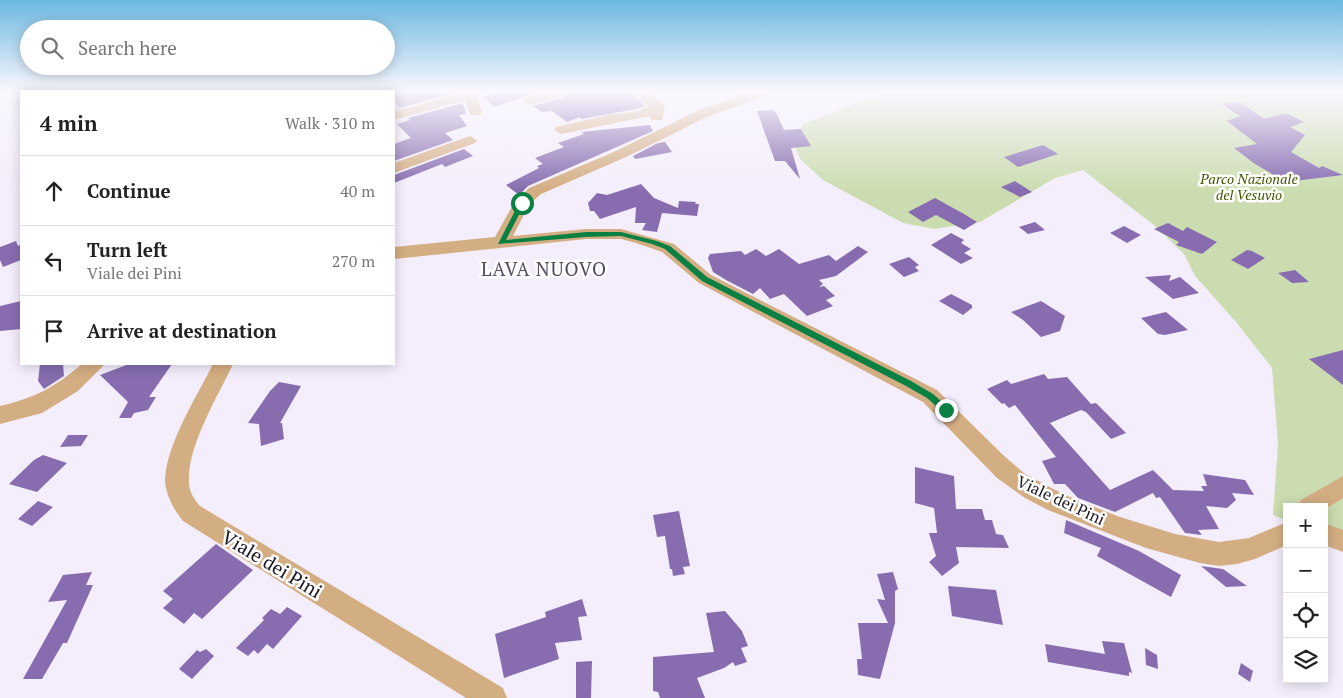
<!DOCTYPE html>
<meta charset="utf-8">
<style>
body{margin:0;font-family:"PT Serif",serif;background:#f6f6f6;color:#222}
.controls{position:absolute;right:15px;bottom:15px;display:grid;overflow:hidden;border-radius:0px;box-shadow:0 2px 12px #0003}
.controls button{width:45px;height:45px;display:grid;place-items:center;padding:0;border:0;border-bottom:1px solid #e0e0e0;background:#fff;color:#222;font:25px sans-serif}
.stop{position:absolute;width:15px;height:15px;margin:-11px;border:4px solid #0b8043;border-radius:50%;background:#fff}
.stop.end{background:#0b8043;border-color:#fff;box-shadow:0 1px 5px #0008}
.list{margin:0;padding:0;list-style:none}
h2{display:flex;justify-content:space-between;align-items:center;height:65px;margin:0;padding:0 20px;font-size:21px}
h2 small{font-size:16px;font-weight:400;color:#767676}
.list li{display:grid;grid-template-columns:32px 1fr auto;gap:15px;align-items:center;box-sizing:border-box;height:70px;padding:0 20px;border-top:1px solid #e0e0e0}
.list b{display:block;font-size:19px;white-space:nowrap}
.list p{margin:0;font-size:16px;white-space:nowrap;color:#767676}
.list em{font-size:16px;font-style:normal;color:#767676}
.icon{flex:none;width:28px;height:28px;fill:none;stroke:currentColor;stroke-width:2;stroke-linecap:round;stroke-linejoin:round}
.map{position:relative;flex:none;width:1343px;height:698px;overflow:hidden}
.search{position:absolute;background:#fff;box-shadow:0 2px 12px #0003;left:20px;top:20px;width:375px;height:55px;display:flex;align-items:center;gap:12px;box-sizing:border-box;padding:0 18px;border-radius:28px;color:#767676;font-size:19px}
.panel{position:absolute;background:#fff;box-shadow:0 2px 12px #0003;left:20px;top:90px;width:375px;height:275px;border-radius:0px}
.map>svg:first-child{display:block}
</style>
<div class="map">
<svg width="1343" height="698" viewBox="0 0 1343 698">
<rect width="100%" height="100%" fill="#f4eefc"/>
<path fill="#cbddb0" d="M886,92H1343V551L1324,541V507H1287V521L1273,515L1278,444L1272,368L1236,322L1195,276L1184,254L1155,226L1083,170L1055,178L980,222L934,229L903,223L823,180L801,160L793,142L803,124Z"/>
<path fill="#876db0" d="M394,92H456L400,108L394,100Z
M499,92H537L494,107L483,97Z
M567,92H629L645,106L637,109L581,119L580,117L567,122L552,111L542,112L533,106L564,97Z
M1240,102L1264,119L1286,113L1304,122L1290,127L1305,135L1291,152L1319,168L1322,166L1343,175L1286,182L1255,164L1234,148L1257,144L1227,121L1240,116L1222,104Z
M463,103L466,114L459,115L467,126L445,133L453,140L394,161V144L411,138L397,124L410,120L408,118Z
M773,110L777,114L784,130L801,129L811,146L791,148L800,179L785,161H775L757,111Z
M650,125L653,131L528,186L519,195L506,185L539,168L537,166L543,164L535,158L564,147L558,143L584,134L581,132Z
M665,142L672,152L635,159L633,156L658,143Z
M1043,145L1058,154L1018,167L1004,157Z
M464,149L473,156L445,167L442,164L394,183V175Z
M1015,181L1032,192L1020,197L1001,187Z
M641,184L654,198L678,208L679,201L696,202L695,204H699L697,216L662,213L657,232L642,230L646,223H635L636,207L600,219L594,211H590L588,203L597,193L607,195Z
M935,198L964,214L977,222L964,230L936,215L923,222L908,212Z
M1035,222L1045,230L1028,234L1019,227Z
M1168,223L1183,231L1187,227L1217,242L1202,254L1176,245L1179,242L1154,229Z
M1124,226L1141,235L1127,243L1110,233Z
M951,233L964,240L961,243L971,249L964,253L973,258L961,264L931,245Z
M16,241L18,246L21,244V260L3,267L0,260V247Z
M858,246L868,252L836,276L819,280L823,284L819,287L824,286L835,296L826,300L833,306L807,316L784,294L770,299L760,288L753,294L726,280L713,272L708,258L710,254L741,251L745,255L756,249L766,256L779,249L799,264L829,255L836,261Z
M1247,250L1252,251L1265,258L1248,269L1231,260Z
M909,257L919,265L915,267L919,271L904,277L889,264Z
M1295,270L1309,282L1292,283L1278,273Z
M1171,275L1169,281L1180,277L1199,293L1173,299L1145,277Z
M951,294L972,305V308L963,315L939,301Z
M21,301V329L0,331V306Z
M1041,301L1065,316L1060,331L1041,337L1023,320L1011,312Z
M1166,312L1188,330L1165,335L1158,334L1141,318Z
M1343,350V385L1309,359Z
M40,364H63L64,376L44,389L38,381Z
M129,364H172L149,397H156L148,410L134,413L131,418H119L128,402L100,375Z
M1044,374L1048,379L1067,377L1091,404L1096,403L1126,433L1111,439L1086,412L1081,410L1050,423L1110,490L1153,470L1173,490L1204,491L1201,486H1207L1203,474L1245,480L1254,495L1232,493L1236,500L1227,508L1206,506L1219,529L1198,530L1202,535L1185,533L1160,497L1156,498L1153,493L1115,512L1078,498L1065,484H1054L1042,461L1056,457L1015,405L1009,408L1004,403L1002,404L987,389L1007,380L1011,384Z
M279,382L301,386L280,423H282L284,439L261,446L259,424L248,423L270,391Z
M68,435H88L81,446L60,447Z
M43,455L67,463L37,492L9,484L34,460Z
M915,467L954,476L956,509H982L985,520H992L996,534L1003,535L1009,548L956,547L959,563L942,576L929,562L936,556L929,533H937L934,508L915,503Z
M38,501L53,507L32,526L18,519Z
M679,511L690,566L683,567L685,574L673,576L672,569H670L665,536L657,537L653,515Z
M1066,520L1139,551L1181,575L1171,597L1097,556L1101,548L1064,533Z
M216,544L253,570L202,619L194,613L184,624L163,608L173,599L163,591Z
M1201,566L1223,569L1247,586L1226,587Z
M92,572L86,585H93L67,643H63L42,679H23L67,600L48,602L63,575Z
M893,572L898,589L895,591V623L880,679L858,675L857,659H862L858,623H888L877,599L885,600L877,574Z
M948,586L996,590L1003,625L952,616Z
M582,599L587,616L578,617L582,640L555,643L559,659L504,678L495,634L546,617L545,612Z
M287,607L302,616L273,649L267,644L258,654L254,650L248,656L236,648L264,620L262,618L271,609L280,614Z
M725,611L742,631L748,646L741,648L747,662L735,666L733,662L724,668L697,678L705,698H660L658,692L653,691V657L714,652L706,613Z
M1102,641L1124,643L1132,673L1129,672V676L1048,662L1045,644L1105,654Z
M1145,648L1157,655L1158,669L1146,665Z
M206,649L214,656L192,679L179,669L197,650L200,652Z
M592,661L591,698H576V662Z
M1241,663L1253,671L1250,682L1238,674Z"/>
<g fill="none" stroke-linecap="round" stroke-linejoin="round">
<path fill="#d4ae83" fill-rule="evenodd" d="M463,92H476L482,112L480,115H470L465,100L394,120V112Z
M544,92H565L563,95L530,105L523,101L525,98Z
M631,92C645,92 656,94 665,106L662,120H652L650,116L561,134L554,130L556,127L608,115L639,111L648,106Z
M735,92H770L768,95L709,116L626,157L541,194L529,205L513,236L586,229H621L674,244L711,275L937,390L1002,454L1025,474L1065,495L1117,516L1175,534L1219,542L1249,538L1287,522V545L1255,559L1237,564L1219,566L1200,563L1146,548L1048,510L1025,498L997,478L923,402L699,283L662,252L636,243L621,239H586L394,259V247L495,237L514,203L529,188L616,151L699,110L737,97Z
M470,136L477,140L475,143L394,173V163Z
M82,364H105L78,391L42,413L0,424V406C35,398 55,387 82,364Z
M213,364H233C218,396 189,443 189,478C188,490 193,498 200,506L503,688L507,698H466L183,521C174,510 165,494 165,479C167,443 197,396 213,364Z
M1343,476V498L1324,510V507H1297L1301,500Z
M1324,523L1343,530V552L1324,545Z"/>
</g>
<linearGradient id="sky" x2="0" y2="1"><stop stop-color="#6bb8e0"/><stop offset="0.48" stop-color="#faf7fe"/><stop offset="1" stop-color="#faf7fe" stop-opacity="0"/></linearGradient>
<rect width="1343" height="190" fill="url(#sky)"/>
<path fill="#0b8043" d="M522,201L525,203L506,240L586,232H621L657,241L670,246L707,277L911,381L933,394L951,410L946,413L943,412L927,398L906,386L702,281L665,249L652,244L621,236L586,237L498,244L519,203Z"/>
<g text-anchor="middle" stroke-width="5" stroke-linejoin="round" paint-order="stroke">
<g font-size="14" font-style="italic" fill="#3f5600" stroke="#fff">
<text x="1249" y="184">Parco Nazionale<tspan x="1249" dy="16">del Vesuvio</tspan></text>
</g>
<g font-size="16" fill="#1b1622" stroke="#fff">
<text transform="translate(1061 500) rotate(25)" y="6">Viale dei Pini</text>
</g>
<g font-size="19" letter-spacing="1" fill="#554964" stroke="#fff">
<text x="544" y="276">LAVA NUOVO</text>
</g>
<g font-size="19" fill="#1b1622" stroke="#fff">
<text transform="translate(272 564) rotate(31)" y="7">Viale dei Pini</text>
</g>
</g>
</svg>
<div class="controls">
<button>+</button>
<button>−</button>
<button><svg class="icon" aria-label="locate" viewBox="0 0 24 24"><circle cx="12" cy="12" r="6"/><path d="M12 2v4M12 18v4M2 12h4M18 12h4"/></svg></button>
<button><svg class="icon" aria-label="layers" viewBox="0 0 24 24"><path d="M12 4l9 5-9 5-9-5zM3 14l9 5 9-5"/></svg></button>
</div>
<div class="stop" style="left:522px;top:203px"></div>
<div class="stop end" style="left:946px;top:410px"></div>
<div class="search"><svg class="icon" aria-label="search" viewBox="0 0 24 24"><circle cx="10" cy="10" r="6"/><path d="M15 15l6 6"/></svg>Search here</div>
<section class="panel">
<h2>4 min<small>Walk · 310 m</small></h2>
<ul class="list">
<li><svg class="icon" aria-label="ahead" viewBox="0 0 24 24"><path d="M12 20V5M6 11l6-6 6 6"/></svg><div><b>Continue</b></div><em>40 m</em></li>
<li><svg class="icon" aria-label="left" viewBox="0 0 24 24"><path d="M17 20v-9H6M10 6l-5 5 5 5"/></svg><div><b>Turn left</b><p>Viale dei Pini</p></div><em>270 m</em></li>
<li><svg class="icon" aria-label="arrive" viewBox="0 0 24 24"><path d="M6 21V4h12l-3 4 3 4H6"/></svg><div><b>Arrive at destination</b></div></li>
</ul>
</section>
</div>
